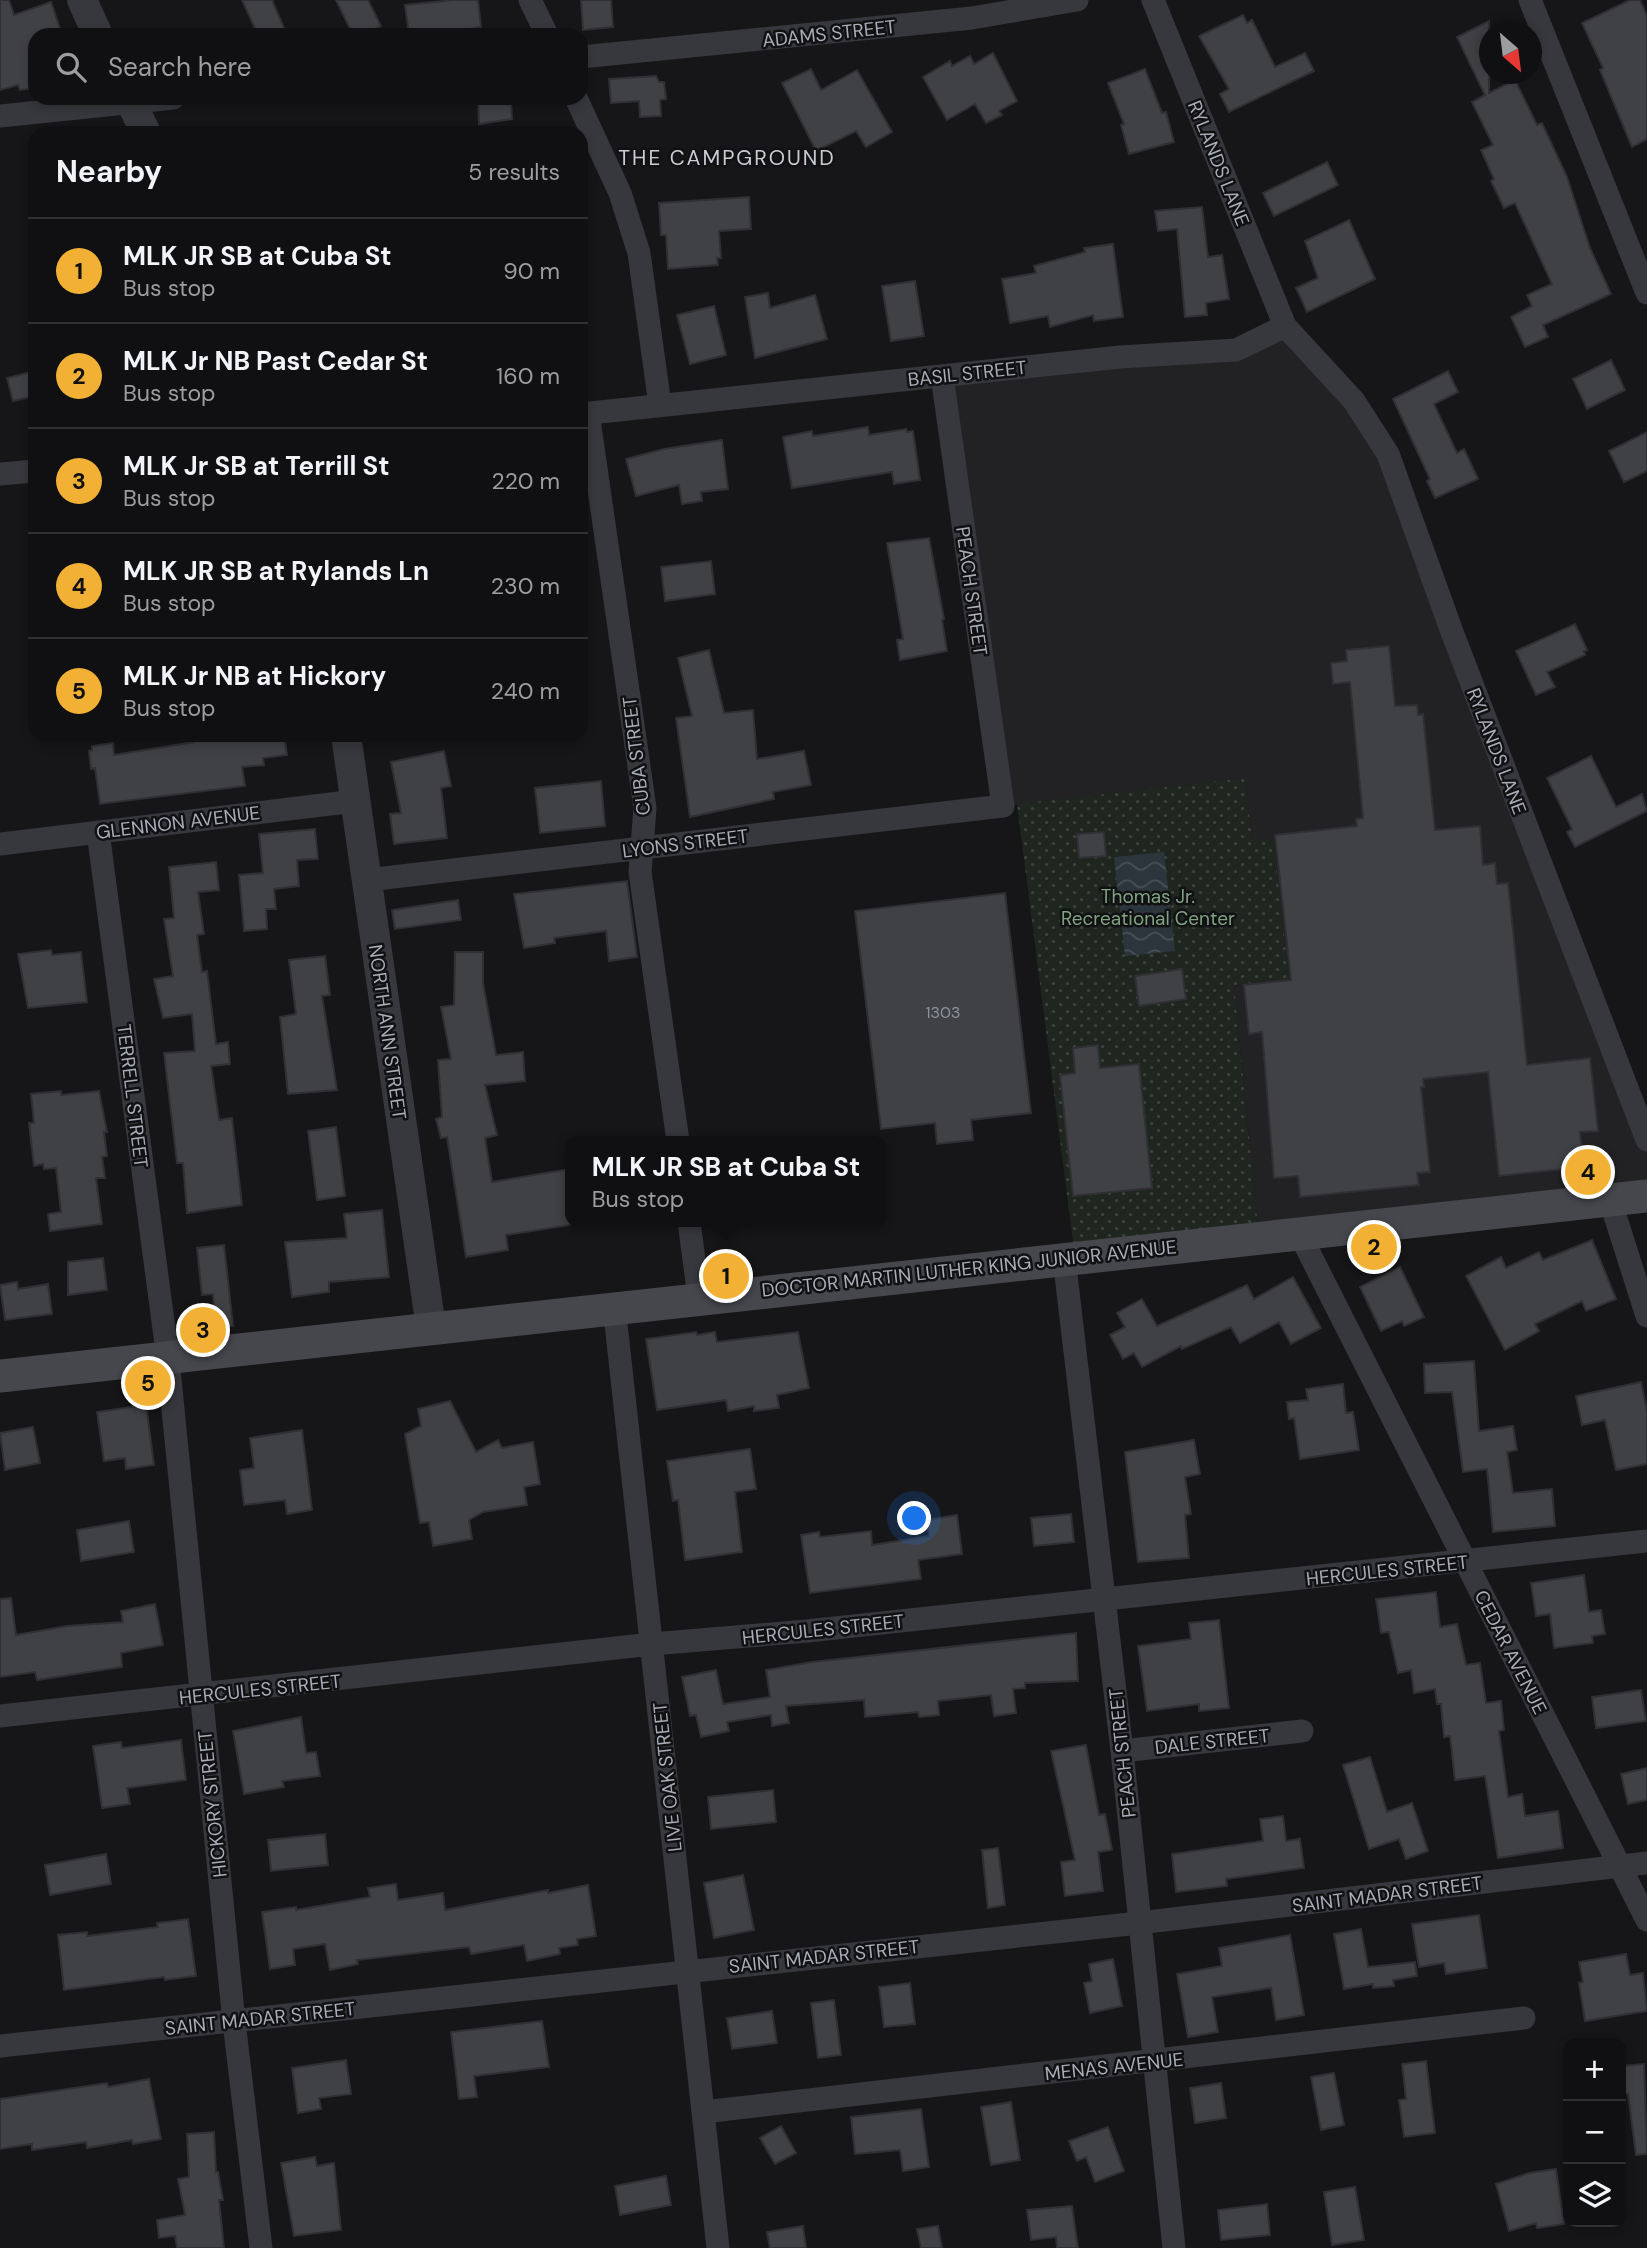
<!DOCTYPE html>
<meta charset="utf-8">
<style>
body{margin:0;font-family:"DM Sans",sans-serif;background:#1e1e20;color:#f1f3f6}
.controls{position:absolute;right:21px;bottom:21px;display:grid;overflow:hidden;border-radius:14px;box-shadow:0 4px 10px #0003}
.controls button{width:63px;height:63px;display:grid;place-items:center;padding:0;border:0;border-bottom:2px solid #303032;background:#101012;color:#f1f3f6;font:35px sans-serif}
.compass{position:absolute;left:1479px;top:21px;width:63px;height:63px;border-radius:50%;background:#101012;box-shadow:0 4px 10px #0003;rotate:152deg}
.you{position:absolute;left:915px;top:1519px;width:24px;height:24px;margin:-18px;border:5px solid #fff;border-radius:50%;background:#1a73e8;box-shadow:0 0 0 10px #1a73e833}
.badge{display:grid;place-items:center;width:46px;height:46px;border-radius:50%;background:#f2b134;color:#111;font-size:23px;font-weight:700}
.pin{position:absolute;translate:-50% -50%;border:4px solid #fff;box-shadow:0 2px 7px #0006}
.popup{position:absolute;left:565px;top:1136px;width:322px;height:91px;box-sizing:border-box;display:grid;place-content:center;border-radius:14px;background:#101012;filter:drop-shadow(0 2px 5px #0005);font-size:23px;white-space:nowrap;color:#9c9d9f}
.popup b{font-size:26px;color:#f1f3f6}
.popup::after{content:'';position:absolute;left:50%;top:100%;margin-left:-14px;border:14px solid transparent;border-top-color:#101012}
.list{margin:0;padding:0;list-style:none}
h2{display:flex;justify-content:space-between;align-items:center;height:91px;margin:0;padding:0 28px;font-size:30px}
h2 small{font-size:23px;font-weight:400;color:#9c9d9f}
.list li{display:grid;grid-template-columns:46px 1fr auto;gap:21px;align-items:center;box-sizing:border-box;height:105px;padding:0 28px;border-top:2px solid #303032}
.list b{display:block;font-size:26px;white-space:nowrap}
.list p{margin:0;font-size:23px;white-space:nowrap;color:#9c9d9f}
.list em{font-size:23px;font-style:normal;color:#9c9d9f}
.icon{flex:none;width:38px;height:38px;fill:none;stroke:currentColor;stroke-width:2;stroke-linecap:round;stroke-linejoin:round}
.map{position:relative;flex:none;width:1647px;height:2248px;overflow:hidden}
.search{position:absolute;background:#101012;box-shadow:0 4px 10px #0003;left:28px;top:28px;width:560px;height:77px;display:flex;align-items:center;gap:18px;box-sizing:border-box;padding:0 24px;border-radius:21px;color:#9c9d9f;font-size:26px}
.panel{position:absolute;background:#101012;box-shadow:0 4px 10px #0003;left:28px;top:126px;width:560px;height:616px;border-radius:21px}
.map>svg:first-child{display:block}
</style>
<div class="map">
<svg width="1647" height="2248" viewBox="0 0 1647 2248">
<defs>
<pattern id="grass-dots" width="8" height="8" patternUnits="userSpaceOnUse" patternTransform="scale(1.75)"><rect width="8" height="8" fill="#1e261f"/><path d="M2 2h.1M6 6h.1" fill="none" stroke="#3c433d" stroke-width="1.8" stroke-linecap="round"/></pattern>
<pattern id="water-waves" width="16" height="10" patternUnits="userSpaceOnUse" patternTransform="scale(1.75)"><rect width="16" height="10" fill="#2c353c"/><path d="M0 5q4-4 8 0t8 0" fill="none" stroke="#485056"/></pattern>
</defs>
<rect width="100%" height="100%" fill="#161618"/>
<path fill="#222225" d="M1285,326L1388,454L1647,1140V1196L1259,1237L1234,985L1273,838L1252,840L1245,778L1003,806L942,376L1236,350Z"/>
<path fill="url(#grass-dots)" d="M1245,778L1252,839L1273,838L1289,979L1234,985L1259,1237L1075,1257L1017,804Z"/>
<path fill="url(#water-waves)" d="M1164,852L1175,951L1125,956L1114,857Z"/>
<path fill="#404145" stroke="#303034" stroke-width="2" d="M0,0H9L14,15L51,2L62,35H35V88L20,90L18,85L0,90Z
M242,0H272L287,35H258Z
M336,0H368L381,26L363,35H353Z
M454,0H478L481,27L440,34V31L409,35L405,5Z
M581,0H611L613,27L583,30Z
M1630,0H1640L1647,16V139L1632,147L1600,70L1603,68L1582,23Z
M1243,15L1247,23L1252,20L1275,67L1305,53L1314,71L1229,112L1220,94L1229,89L1199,36Z
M1489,21V93L1515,80L1537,125L1542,123L1567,177L1590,248L1611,294L1543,325L1548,337L1525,347L1511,317L1532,306L1527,295L1552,284L1515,203L1504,208L1491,181L1494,179L1481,150L1493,145L1472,102L1485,95L1457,37Z
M993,53L1017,101L999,111L1002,115L986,123L975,104L947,120L923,77L950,61L952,66L970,56L974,64Z
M811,69L821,90L857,70L892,132L866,147L856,131L816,151L782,83Z
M1145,69L1162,113L1166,112L1174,142L1129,154L1121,125L1124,124L1108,83Z
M656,76L659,82H664L666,99L660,100L661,116L640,117L639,101L611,103L609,79Z
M478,98H511L512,119L479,124Z
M1327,162L1338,185L1274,216L1263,193Z
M749,197L751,229L719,231L721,258H717L718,265L668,269L666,235H661L659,203Z
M1202,207L1208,257L1222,255L1229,299L1206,303L1207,315L1185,317L1177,229L1158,231L1155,211Z
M1349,220L1375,279L1307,312L1296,288L1318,278L1305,241Z
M1113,244L1123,317L1094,321L1093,315L1050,327L1048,316L1010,323L1002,279L1036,273L1034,266L1085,252L1084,248Z
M915,281L924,336L891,341L882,286Z
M768,293L770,308L815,295L827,339L755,358L745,297Z
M714,306L726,355L690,364L677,315Z
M1611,360L1625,390L1587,409L1573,379Z
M35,371V396L13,401L7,378Z
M1448,371L1458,392L1434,404L1457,453L1464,449L1478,479L1435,498L1427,481L1430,479L1393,399Z
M868,427L869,435L906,429L907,432L913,431L920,480L894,484L892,472L792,488L783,437L812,431L813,436Z
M1647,432V471L1624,482L1609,451Z
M722,440L728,489L701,492L702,501L682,504L679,485L636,496L626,459L664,449Z
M929,538L944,619L942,620L947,651L900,660L897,640L903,639L887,543Z
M711,561L715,594L665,601L661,567Z
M1575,624L1587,650L1584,651L1585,655L1547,672L1555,687L1536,695L1516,651Z
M1389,646L1395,706L1417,705L1418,715L1423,714L1435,830L1480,826L1483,865L1495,863L1497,884L1508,883L1527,1065L1590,1058L1598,1131L1580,1132L1583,1157L1573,1159V1168L1499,1176L1488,1072L1423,1079L1424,1087H1421L1430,1172L1417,1173L1419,1185L1300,1197L1298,1176L1274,1178L1262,1032L1249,1034L1244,985L1291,980L1275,835L1357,826L1356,819L1363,818L1350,682L1333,684L1331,663L1347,661L1346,650Z
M709,650L724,713L753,710L757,759L804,751L811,785L773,792L774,799L690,817L676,718L692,716L678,658Z
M217,735H260L261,738L284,735L287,755L263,758L264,765L242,767L245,786L100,804L95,768L91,769L89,751L92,750V746L113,743L114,755L194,742L195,739Z
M444,751L451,786L441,788L447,838L394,844L390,814L401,813L391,762Z
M1591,756L1616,807L1642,794L1647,811L1575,847L1567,832L1572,829L1547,778Z
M601,781L605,826L540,833L535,788Z
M315,829L318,859L297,860L299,886L274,889L276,909H266L267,929L244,931L239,875L263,873L259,834Z
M1104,832L1106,856L1079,858L1077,834Z
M216,862L219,890L198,892L204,934L197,935L202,972L207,971L216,1044L228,1042L230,1064L211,1066L219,1120L232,1118L242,1205L187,1213L183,1163H177L164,1053L195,1051L192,1014L163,1018L154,979L173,976L164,919L174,918L169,867Z
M627,881L637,957L609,961L606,931L554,938L555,943L524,948L514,894Z
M1005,893L1031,1113L971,1120L973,1140L937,1144L935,1123L881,1129L855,911Z
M458,900L461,920L395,929L392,910Z
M51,950L52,955L81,952L87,1002L28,1008L18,954Z
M455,952H483V983L496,1055L523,1052L525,1081L485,1085L497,1135L485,1138L492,1182L570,1169V1225L506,1235L508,1250L466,1257L447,1137L441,1138L436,1119L442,1117L438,1060L451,1059L441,1007L454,1005Z
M325,956L330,995L322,996L337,1090L288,1094L280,1017L296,1014L289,960Z
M1182,969L1186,999L1139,1006L1135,976Z
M1098,1045L1100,1068L1139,1064L1152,1188L1073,1196L1060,1075L1075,1073L1073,1048Z
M61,1091V1095L99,1091L107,1132H104L107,1156L102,1157L105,1178H96L102,1224L50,1231L48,1214L61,1212L56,1168L44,1169L43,1164L34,1166L29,1123H34L31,1094Z
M336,1127L345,1196L317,1200L308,1131Z
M382,1210L389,1277L329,1282V1292L292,1297L285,1242L347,1238L344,1214Z
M1592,1240L1616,1299L1586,1311L1582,1301L1535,1324L1539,1331L1505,1350L1466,1276L1501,1257L1506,1268L1539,1252L1543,1260Z
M224,1245L233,1326L216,1327L213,1294L202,1295L197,1248Z
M103,1258L107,1290L68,1295V1262Z
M1400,1267L1424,1317L1404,1326L1402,1321L1381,1331L1360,1287Z
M1293,1277L1321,1328L1291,1344L1279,1322L1240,1343L1231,1327L1182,1349L1181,1346L1142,1367L1134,1353L1123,1359L1110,1335L1125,1327L1117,1313L1142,1299L1157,1326L1247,1285L1254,1299Z
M17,1282L18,1289L48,1284L52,1314L5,1320L0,1285Z
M696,1332L697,1335L715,1332L717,1342L798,1332L809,1388L777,1395L779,1408L754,1411V1406L728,1411L726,1400L657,1410L646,1339Z
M1474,1361L1479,1431L1513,1426L1517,1450L1507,1452L1513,1493L1552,1489L1555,1526L1493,1532L1487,1469L1463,1472L1452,1392L1425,1393L1424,1364Z
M1641,1382L1647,1411V1464L1616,1470L1605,1420L1582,1425L1576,1396Z
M1343,1384L1346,1413L1353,1412L1359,1450L1300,1459L1294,1418L1289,1419L1287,1402L1308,1400L1306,1389Z
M450,1401L476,1452L498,1440L502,1448L533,1442L540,1484L524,1487L527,1505L483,1512L469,1520L472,1539L433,1546L429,1522L420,1523L405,1434L421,1426L418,1409Z
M146,1405L154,1465L126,1469L125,1458L104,1461L97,1412Z
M33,1427L40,1463L5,1470L0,1433Z
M302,1430L312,1510L287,1514L285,1500L244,1505L240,1470L254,1468L250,1438Z
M1194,1440L1200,1474L1185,1477L1191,1514L1185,1515L1189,1558L1138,1562L1125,1452Z
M750,1449L756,1489L735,1492L742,1552L685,1560L678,1500L673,1501L667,1461Z
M1071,1514L1074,1542L1034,1546L1031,1518Z
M957,1515L962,1554L918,1560L921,1579L810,1593L801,1535L819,1532L820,1537L871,1531L872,1545L929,1536L927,1520Z
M129,1521L134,1552L81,1561L77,1530Z
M1584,1575L1589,1612L1601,1610L1605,1634L1592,1636L1593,1643L1554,1648L1550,1614L1536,1616L1531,1583Z
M1436,1592L1440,1627L1457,1624L1466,1665L1480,1663L1486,1703L1501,1701L1504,1730L1499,1731L1508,1797L1522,1794L1525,1816L1558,1811L1563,1848L1498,1858L1485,1776L1455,1780L1450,1736L1444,1737L1441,1704H1437L1435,1689L1414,1693L1411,1670L1398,1673L1389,1632L1381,1633L1376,1599Z
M11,1598L16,1635L67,1626L123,1622L121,1611L155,1604L163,1645L121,1653L122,1667L37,1680L35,1672L0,1677V1599Z
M1219,1620L1229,1708L1199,1711V1704L1147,1711L1138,1646L1191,1639L1189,1623Z
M1076,1633L1078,1681L1025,1683V1688L1013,1689L1016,1713L994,1716L991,1695L938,1701L939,1715L919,1717L918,1712L865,1717L864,1700L786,1706L789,1723L772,1726L771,1715L727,1722L729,1731L701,1737L696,1715L690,1716L682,1677L716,1670L723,1704L770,1697L766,1670L812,1662Z
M1641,1690L1646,1721L1596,1728L1592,1697Z
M301,1717L306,1753L316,1752L320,1776L282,1781L284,1787L244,1794L233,1731Z
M181,1740L186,1780L127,1788L130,1804L102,1808L93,1746L121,1742L122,1748Z
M1086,1745L1099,1815L1105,1814L1112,1850L1098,1852L1103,1891L1065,1896L1061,1862L1075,1860L1051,1751Z
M1370,1757L1387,1812L1412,1803L1428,1851L1406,1859L1399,1839L1369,1849L1343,1765Z
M1647,1768V1800L1628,1804L1621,1774Z
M773,1790L776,1822L711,1829L708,1797Z
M1283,1816L1286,1841L1300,1839L1304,1868L1226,1879L1227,1886L1176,1892L1172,1854L1263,1841L1260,1819Z
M325,1834L328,1865L271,1871L268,1840Z
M998,1848L1005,1905L988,1908L982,1850Z
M106,1854L111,1884L50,1895L45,1865Z
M743,1875L754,1930L714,1938L704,1883Z
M396,1884L398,1900L443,1893L445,1910L548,1890V1893L588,1885L596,1936L577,1939L578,1945L559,1948L560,1954L527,1961L524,1945L471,1954L469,1947L357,1960L358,1964L330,1970L325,1944L293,1949L295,1965L270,1969L262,1912L296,1907V1910L370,1897L368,1888Z
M1479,1915L1487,1968L1446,1974L1444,1963L1419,1967L1412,1924Z
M188,1919L196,1976L165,1980L164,1977L64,1990L58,1935L87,1932V1936L158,1927L157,1923Z
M1361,1929L1368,1967L1415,1962L1417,1976L1393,1980L1394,1986L1373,1988V1984L1344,1989L1334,1934Z
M1290,1935L1304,2015L1276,2020L1271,1988L1212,1997L1218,2032L1188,2037L1177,1974L1222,1966L1219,1948Z
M1626,1954L1630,1975L1643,1973L1647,2011L1585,2021L1579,1983L1583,1982L1579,1962Z
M1113,1959L1122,2006L1090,2013L1084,1983L1092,1981L1089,1964Z
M910,1983L915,2024L884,2027L879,1987Z
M834,2000L841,2055L818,2058L811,2003Z
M772,2011L777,2043L732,2049L727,2018Z
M542,2021L549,2067L474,2076L477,2097L459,2099L451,2032Z
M346,2060L351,2094L319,2098L321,2109L298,2113L292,2068Z
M1426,2061L1435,2133L1404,2137L1399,2100L1406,2099L1402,2064Z
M1644,2064L1647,2154L1636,2155L1628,2094L1621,2095V2066Z
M1334,2073L1344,2125L1321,2130L1311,2077Z
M149,2079L161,2139L133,2144L132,2140L87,2148L86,2142L32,2150V2144L0,2149V2099L107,2083L108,2087Z
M1221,2083L1226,2118L1195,2123L1190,2088Z
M1011,2102L1020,2160L991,2165L981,2107Z
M921,2109L929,2167L903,2171L900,2150L855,2154L851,2117Z
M781,2126L796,2153L775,2164L760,2138Z
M1108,2127L1124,2171L1095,2182L1086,2157L1077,2161L1069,2141Z
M214,2132L216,2172H218L223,2200H219L224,2248H177L175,2236L159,2238L157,2220L185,2215L178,2179L189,2177L187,2134Z
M315,2157L317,2166L334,2163L341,2230L294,2236L281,2163Z
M1556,2169L1564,2224L1537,2228L1536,2223L1509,2231L1496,2184L1529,2173Z
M666,2176L671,2205L620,2215L615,2186Z
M1355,2187L1364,2240L1332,2245L1324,2192Z
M1267,2204L1270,2235L1221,2240L1218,2210Z
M1072,2206L1078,2248H1057L1056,2237L1031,2240L1027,2210Z
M803,2226L806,2248H770L767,2232Z
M938,2226L942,2248H921L917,2229Z"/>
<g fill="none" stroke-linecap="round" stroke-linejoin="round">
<path stroke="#37383d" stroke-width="23" d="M530,0L547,35
M1153,0L1285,326L1354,401L1388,454L1452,632L1647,1140
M1530,0L1647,293
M581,57L972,18L1077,0
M576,98L620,193L639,253L660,405
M0,116L173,98
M588,413L645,808L640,872L678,1141
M581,414L1120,357L1236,350L1285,326
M0,474L35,471
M98,832L168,1359L234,2022L261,2248
M0,844L355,801
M367,880L1003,806L942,376
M1610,1200L1647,1316
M689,1222L699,1297
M1299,1233L1647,1920
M1064,1258L1122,1751L1174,2248
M614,1306L718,2248
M0,1716L652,1644L807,1631L1647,1541
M1122,1751L1302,1731
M0,2046L1139,1923L1647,1863
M703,2112L1524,2018"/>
<path stroke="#37383d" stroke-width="30" d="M82,0L98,35
M129,98L146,133
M346,735L431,1328"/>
<path stroke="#45474d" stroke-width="33" d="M0,1376L1647,1196"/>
</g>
<g text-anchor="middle" stroke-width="5" stroke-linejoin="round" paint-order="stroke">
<g font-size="16" fill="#8e929b">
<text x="943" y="1018">1303</text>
</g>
<g font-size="19" fill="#a8adb8" stroke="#111113">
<text transform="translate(829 33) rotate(-6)" y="7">ADAMS STREET</text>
<text transform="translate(1219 163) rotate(68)" y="7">RYLANDS LANE</text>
<text transform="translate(967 373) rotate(-6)" y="7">BASIL STREET</text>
<text transform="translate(972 591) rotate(82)" y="7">PEACH STREET</text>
<text transform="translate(1497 751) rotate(69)" y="7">RYLANDS LANE</text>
<text transform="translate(636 756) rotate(-97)" y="7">CUBA STREET</text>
<text transform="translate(178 822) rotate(-7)" y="7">GLENNON AVENUE</text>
<text transform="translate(685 843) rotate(-7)" y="7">LYONS STREET</text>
<text transform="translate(388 1032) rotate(82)" y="7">NORTH ANN STREET</text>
<text transform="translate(133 1096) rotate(83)" y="7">TERRELL STREET</text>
<text transform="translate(969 1268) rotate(-6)" y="7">DOCTOR MARTIN LUTHER KING JUNIOR AVENUE</text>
<text transform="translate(1387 1570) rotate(-6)" y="7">HERCULES STREET</text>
<text transform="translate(823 1629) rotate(-6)" y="7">HERCULES STREET</text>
<text transform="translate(1511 1652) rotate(63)" y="7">CEDAR AVENUE</text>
<text transform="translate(260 1689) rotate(-6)" y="7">HERCULES STREET</text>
<text transform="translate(1212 1741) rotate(-6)" y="7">DALE STREET</text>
<text transform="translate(1122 1753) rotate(-96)" y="7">PEACH STREET</text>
<text transform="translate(667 1777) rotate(-96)" y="7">LIVE OAK STREET</text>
<text transform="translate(212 1804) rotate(-96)" y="7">HICKORY STREET</text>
<text transform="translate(1387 1894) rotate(-7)" y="7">SAINT MADAR STREET</text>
<text transform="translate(824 1956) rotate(-6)" y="7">SAINT MADAR STREET</text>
<text transform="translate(260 2018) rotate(-6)" y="7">SAINT MADAR STREET</text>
<text transform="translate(1114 2066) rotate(-6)" y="7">MENAS AVENUE</text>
</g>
<g font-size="19" fill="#7fa381" stroke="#111113">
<text x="1148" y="903">Thomas Jr.<tspan x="1148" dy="22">Recreational Center</tspan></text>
</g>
<g font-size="21" letter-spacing="2" fill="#c9ccd4" stroke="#111113">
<text x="727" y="165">THE CAMPGROUND</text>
</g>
</g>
</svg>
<div class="controls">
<button>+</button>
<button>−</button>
<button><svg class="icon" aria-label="layers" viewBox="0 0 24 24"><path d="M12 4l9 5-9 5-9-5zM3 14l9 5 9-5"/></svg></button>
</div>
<svg class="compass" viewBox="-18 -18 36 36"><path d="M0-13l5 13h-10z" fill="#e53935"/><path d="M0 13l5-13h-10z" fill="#9c9d9f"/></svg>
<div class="you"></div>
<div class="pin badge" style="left:726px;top:1276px">1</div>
<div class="popup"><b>MLK JR SB at Cuba St</b>Bus stop</div>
<div class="pin badge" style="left:1374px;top:1247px">2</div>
<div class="pin badge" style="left:203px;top:1330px">3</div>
<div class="pin badge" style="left:1588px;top:1172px">4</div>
<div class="pin badge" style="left:148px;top:1383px">5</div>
<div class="search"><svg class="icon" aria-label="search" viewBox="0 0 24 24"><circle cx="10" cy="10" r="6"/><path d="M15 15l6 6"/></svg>Search here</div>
<section class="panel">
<h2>Nearby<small>5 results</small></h2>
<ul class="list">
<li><span class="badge">1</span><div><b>MLK JR SB at Cuba St</b><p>Bus stop</p></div><em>90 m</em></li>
<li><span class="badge">2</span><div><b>MLK Jr NB Past Cedar St</b><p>Bus stop</p></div><em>160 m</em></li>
<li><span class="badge">3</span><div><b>MLK Jr SB at Terrill St</b><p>Bus stop</p></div><em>220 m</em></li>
<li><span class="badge">4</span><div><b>MLK JR SB at Rylands Ln</b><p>Bus stop</p></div><em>230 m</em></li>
<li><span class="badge">5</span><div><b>MLK Jr NB at Hickory</b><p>Bus stop</p></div><em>240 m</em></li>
</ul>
</section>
</div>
